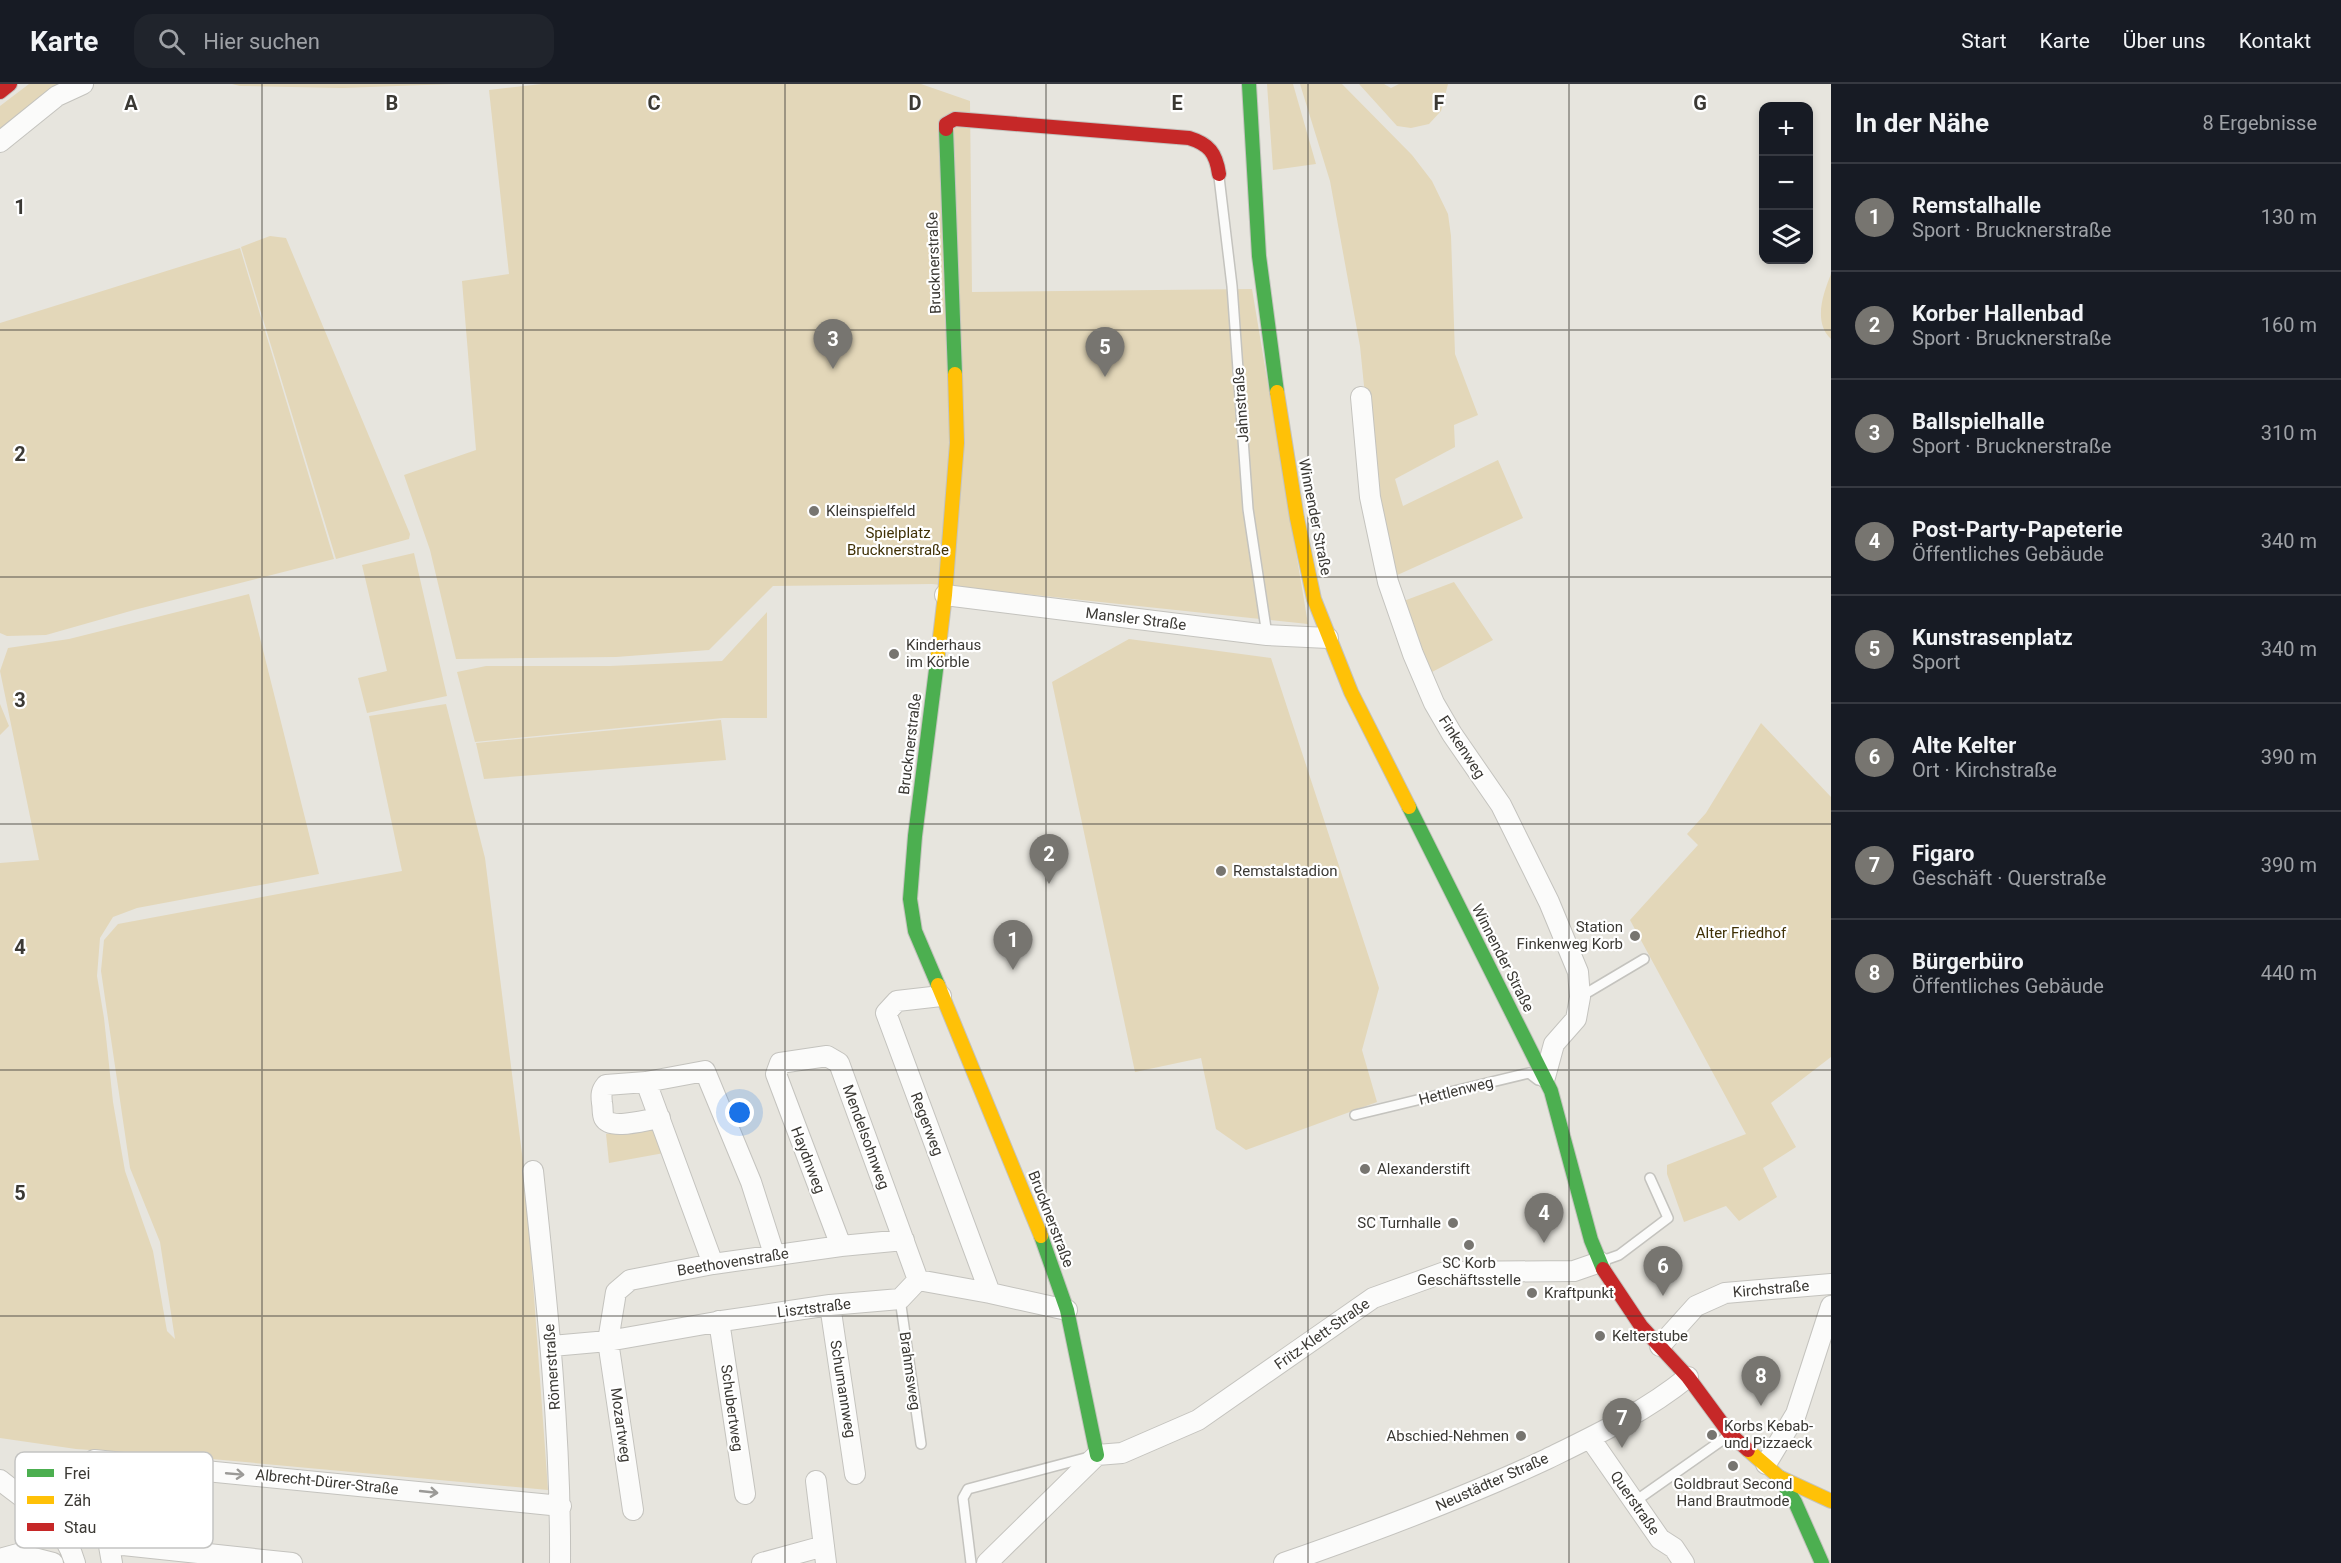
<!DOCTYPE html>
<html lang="de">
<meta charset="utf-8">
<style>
body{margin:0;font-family:Roboto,sans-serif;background:#20242c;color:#f1f3f6}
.controls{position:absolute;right:18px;top:18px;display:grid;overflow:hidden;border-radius:12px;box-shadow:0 3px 9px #0003}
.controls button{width:54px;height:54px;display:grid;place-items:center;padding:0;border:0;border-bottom:2px solid #363941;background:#171b24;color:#f1f3f6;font:30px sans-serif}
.you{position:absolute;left:740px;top:1029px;width:21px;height:21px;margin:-15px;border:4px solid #fff;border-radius:50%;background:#1a73e8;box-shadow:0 0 0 9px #1a73e833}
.badge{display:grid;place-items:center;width:39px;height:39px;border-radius:50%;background:#777570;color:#fff;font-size:20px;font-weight:700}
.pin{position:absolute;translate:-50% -50px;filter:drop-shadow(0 2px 3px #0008)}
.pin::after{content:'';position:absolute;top:32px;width:21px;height:18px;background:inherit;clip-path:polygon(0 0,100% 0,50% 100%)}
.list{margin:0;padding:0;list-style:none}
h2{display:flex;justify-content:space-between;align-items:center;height:78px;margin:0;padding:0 24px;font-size:26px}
h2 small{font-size:20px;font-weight:400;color:#9ea1a6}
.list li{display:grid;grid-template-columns:39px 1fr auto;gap:18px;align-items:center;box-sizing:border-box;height:108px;padding:0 24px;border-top:2px solid #363941}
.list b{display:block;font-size:22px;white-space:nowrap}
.list p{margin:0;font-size:20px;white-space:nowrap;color:#9ea1a6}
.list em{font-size:20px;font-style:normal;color:#9ea1a6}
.icon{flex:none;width:33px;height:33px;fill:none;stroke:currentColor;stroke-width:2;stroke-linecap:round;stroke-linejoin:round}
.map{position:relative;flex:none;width:1831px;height:1479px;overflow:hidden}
header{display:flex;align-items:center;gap:36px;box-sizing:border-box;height:84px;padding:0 30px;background:#171b24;border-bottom:2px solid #363941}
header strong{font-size:28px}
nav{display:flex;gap:33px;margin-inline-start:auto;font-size:21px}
.search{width:420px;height:54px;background:#20242c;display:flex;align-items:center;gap:15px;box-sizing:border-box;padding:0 21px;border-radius:18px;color:#9ea1a6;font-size:22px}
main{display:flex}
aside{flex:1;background:#171b24}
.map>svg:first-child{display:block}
</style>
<header>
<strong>Karte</strong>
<div class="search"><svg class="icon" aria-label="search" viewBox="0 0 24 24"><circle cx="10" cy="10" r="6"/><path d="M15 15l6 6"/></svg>Hier suchen</div>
<nav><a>Start</a><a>Karte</a><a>Über uns</a><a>Kontakt</a></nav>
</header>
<main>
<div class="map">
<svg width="1831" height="1479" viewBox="0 0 1831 1479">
<rect width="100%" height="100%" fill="#e7e5de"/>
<path fill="#e3d7b9" d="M29,0H62L0,48V22Z
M232,0H453L342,4L240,2Z
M542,0H921L970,17L972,208L1252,205L1308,540L932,500L773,502L709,566L616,573L456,575L430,466L404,391L476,366L462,197L509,190L489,6Z
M1267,0H1293L1316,80L1273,86Z
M1300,0H1342L1412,71L1432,97L1448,130L1451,152L1455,270L1478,331L1454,341L1455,363L1395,395L1403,422L1498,376L1523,434L1393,493L1375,411L1360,262L1330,97Z
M1359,0H1384L1391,4L1399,0H1448L1441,27L1429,40L1411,44L1397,42Z
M270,152L286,154L410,450L409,455L336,475L241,163Z
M240,164L334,475L134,526L46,551L7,552L0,549V239Z
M1831,190V255C1813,238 1823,210 1831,190Z
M414,469L447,612L367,629L358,594L387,587L362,481Z
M1454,498L1493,556L1432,588L1401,518Z
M249,510L319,790L137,824L113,833L100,854L97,892L104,934L113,1018L125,1087L153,1167L167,1247L175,1255L160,1158L130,1084L101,887L104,856L118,840L402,787L369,632L446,620L485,774L526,1102L548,1406L190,1373L76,1365L0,1354V779L39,776L0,587L8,564L69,555Z
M767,528V634H723L475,658L457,588L486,582H610L722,577Z
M1129,555L1271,574L1379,904L1362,966L1377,1018L1246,1066L1216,1045L1201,974L1135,988L1052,598Z
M0,620L9,642L0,651Z
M721,636L726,676L484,695L476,659Z
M1761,639L1831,713V973L1771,1019L1796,1063L1763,1084L1777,1113L1739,1137L1726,1122L1684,1138L1667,1090V1081L1746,1050L1630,836L1698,761L1687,750L1706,729Z
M654,1044L664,1069L609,1079L606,1050Z"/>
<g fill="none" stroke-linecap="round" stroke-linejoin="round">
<defs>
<path id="lane" d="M1219,93L1232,202L1248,425L1267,551
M1580,913L1644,875
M1355,1031L1529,989L1538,996
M1602,1177L1619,1171L1668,1134L1650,1094
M900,1215L921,1360
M1634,1418L1728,1352
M971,1479L963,1414L968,1405L1089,1373"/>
<path id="street" d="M0,58L57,12L83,0
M1361,313L1370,413L1388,498L1413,570L1434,619L1452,650L1501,721L1549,818L1578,888L1580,913L1576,935L1554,960L1545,993
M945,511L1267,551L1328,554
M941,912L897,917L886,929L990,1209
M646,998L713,1180
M660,1034C648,1035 611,1047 604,1034C602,1030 603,1023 602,1019C601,1011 601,1007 606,1001L646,998L705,987L751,1098L774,1170
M533,1087C547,1219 561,1347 560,1479
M841,1162L776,990L780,979L827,972L839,979L918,1196
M918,1196L990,1209L1067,1226
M830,1221L855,1390
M719,1237L745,1410
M552,1262L608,1257L722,1237L830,1221L900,1215L918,1196
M1660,1262L1696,1222L1725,1209L1831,1200
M1590,1354L1660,1455L1674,1464L1684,1479
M1766,1380L1796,1330L1831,1222
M0,1396C32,1422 63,1437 75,1479
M816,1397L826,1479
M633,1426L608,1257L616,1208L630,1196L713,1180L841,1162L904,1156
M109,1462L123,1461L292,1479
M0,1475L18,1470L53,1479
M112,1479L94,1376L561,1422
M762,1479L824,1462
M987,1479L1097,1371L1122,1369L1198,1336L1373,1214L1445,1188L1574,1187L1600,1178
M1284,1479C1373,1448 1461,1415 1547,1375C1596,1351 1645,1328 1688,1293"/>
<path id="fast" d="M1249,0L1259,172L1277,308
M946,45L955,290
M938,570L915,752L910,815L915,847L938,901
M1409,723L1551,1007L1591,1156L1603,1185
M1041,1152L1067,1226L1097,1371
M1779,1393L1795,1418L1822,1479"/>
<path id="slow" d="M1277,308L1297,434L1314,515L1351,608L1409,723
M938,570L945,511L957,359L955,290
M938,901L1041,1152
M1748,1366L1779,1393L1831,1417"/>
<path id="jam" d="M0,8L10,0
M946,45V40L955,35L1189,54C1209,60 1216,69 1219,90
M1603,1185L1641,1242L1688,1293L1730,1350L1748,1366"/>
</defs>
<use href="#lane" stroke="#c4c3be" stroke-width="12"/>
<use href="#street" stroke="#c4c3be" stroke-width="22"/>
<use href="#fast" stroke="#c4c3be" stroke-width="16"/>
<use href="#slow" stroke="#c4c3be" stroke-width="16"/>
<use href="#jam" stroke="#c4c3be" stroke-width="16"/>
<use href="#lane" stroke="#fbfbfa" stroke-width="9"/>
<use href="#street" stroke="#fbfbfa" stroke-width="20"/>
<use href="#fast" stroke="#4caf50" stroke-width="14"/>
<use href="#slow" stroke="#ffc107" stroke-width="14"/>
<use href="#jam" stroke="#c62828" stroke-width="14"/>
</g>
<defs><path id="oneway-shaft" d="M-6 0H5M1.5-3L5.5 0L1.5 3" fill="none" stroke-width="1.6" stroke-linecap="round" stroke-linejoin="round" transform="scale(1.5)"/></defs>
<g stroke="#9b9a97">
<use href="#oneway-shaft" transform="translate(235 1390) rotate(5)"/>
<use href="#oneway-shaft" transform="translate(429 1408) rotate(6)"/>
</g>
<path fill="none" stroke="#3b3934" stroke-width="1.5" stroke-opacity="0.55" d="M262,0V1479M523,0V1479M785,0V1479M1046,0V1479M1308,0V1479M1569,0V1479M0,246H1831M0,493H1831M0,740H1831M0,986H1831M0,1232H1831"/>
<g fill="#777570" stroke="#fff" stroke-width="2">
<circle cx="814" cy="427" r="6"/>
<circle cx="894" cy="570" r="6"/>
<circle cx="1221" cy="787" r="6"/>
<circle cx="1635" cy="852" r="6"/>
<circle cx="1365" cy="1085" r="6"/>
<circle cx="1453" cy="1139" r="6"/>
<circle cx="1469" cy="1161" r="6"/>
<circle cx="1532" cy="1209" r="6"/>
<circle cx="1600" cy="1252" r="6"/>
<circle cx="1712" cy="1351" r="6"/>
<circle cx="1521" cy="1352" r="6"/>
<circle cx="1733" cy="1382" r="6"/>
</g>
<g text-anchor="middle" stroke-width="4.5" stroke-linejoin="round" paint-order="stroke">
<g font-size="15" fill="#3b3934" stroke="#fff">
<text transform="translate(934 179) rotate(-92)" y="5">Brucknerstraße</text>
<text transform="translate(1241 321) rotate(-94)" y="5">Jahnstraße</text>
<text transform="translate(1315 433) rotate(79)" y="5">Winnender Straße</text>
<text transform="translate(1136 535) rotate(7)" y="5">Mansler Straße</text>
<text transform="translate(910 660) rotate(-83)" y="5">Brucknerstraße</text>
<text transform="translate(1462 663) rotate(57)" y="5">Finkenweg</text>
<text transform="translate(1503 874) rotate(63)" y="5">Winnender Straße</text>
<text transform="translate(1456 1007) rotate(-14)" y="5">Hettlenweg</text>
<text transform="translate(927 1040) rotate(69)" y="5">Regerweg</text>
<text transform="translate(866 1053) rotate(70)" y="5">Mendelsohnweg</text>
<text transform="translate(808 1076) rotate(69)" y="5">Haydnweg</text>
<text transform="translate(1051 1135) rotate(69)" y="5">Brucknerstraße</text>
<text transform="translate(733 1178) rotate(-9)" y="5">Beethovenstraße</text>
<text transform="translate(1771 1205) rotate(-5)" y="5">Kirchstraße</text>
<text transform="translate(814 1224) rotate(-7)" y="5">Lisztstraße</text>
<text transform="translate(1322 1250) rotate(-35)" y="5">Fritz-Klett-Straße</text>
<text transform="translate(552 1283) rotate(-94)" y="5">Römerstraße</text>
<text transform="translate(910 1287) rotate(82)" y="5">Brahmsweg</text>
<text transform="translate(843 1305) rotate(81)" y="5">Schumannweg</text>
<text transform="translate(732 1324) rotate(82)" y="5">Schubertweg</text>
<text transform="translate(621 1341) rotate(82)" y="5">Mozartweg</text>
<text transform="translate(327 1398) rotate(6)" y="5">Albrecht-Dürer-Straße</text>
<text transform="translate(1492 1398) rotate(-24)" y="5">Neustädter Straße</text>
<text transform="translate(1635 1419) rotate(55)" y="5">Querstraße</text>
</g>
<g font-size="15" fill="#3b3934" stroke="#fff" text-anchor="start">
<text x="826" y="432">Kleinspielfeld</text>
<text x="906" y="566">Kinderhaus<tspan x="906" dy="17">im Körble</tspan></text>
<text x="1233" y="792">Remstalstadion</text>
<text x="1623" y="848" text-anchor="end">Station<tspan x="1623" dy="17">Finkenweg Korb</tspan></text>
<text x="1377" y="1090">Alexanderstift</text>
<text x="1441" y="1144" text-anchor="end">SC Turnhalle</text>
<text x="1469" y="1184" text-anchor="middle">SC Korb<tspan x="1469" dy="17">Geschäftsstelle</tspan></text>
<text x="1544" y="1214">Kraftpunkt</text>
<text x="1612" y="1257">Kelterstube</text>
<text x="1724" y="1347">Korbs Kebab-<tspan x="1724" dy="17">und Pizzaeck</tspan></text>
<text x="1509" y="1357" text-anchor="end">Abschied-Nehmen</text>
<text x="1733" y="1405" text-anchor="middle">Goldbraut Second<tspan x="1733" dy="17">Hand Brautmode</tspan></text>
</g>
<g font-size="15" fill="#403106" stroke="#fff">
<text x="898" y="454">Spielplatz<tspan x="898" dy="17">Brucknerstraße</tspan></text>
<text x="1741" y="854">Alter Friedhof</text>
</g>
</g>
<rect x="15" y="1368" width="198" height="96" rx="9" fill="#fff" stroke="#c4c4c2" stroke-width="1.5"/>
<rect x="27" y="1385" width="27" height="8" fill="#4caf50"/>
<rect x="27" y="1412" width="27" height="8" fill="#ffc107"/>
<rect x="27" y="1439" width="27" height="8" fill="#c62828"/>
<g font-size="16" fill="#3b3934">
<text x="64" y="1395">Frei</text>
<text x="64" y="1422">Zäh</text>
<text x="64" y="1449">Stau</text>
</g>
<g font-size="20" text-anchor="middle" font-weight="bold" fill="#3b3934" stroke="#fff" stroke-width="4.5" stroke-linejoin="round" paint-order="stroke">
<text x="131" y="26">A</text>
<text x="392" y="26">B</text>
<text x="654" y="26">C</text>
<text x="915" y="26">D</text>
<text x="1177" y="26">E</text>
<text x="1439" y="26">F</text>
<text x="1700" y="26">G</text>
<text x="20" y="130">1</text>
<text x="20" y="377">2</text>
<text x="20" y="623">3</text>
<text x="20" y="870">4</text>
<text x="20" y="1116">5</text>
</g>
</svg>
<div class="controls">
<button>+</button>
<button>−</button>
<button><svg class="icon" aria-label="layers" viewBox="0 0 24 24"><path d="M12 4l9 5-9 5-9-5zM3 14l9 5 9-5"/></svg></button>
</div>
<div class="you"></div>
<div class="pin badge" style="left:1013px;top:886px">1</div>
<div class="pin badge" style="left:1049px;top:800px">2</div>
<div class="pin badge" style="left:833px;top:285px">3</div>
<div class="pin badge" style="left:1544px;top:1159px">4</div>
<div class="pin badge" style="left:1105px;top:293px">5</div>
<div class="pin badge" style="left:1663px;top:1212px">6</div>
<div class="pin badge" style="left:1622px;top:1364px">7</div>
<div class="pin badge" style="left:1761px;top:1322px">8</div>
</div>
<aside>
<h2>In der Nähe<small>8 Ergebnisse</small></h2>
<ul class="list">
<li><span class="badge">1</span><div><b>Remstalhalle</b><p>Sport · Brucknerstraße</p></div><em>130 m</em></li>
<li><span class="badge">2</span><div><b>Korber Hallenbad</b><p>Sport · Brucknerstraße</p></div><em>160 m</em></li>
<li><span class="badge">3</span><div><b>Ballspielhalle</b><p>Sport · Brucknerstraße</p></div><em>310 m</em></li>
<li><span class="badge">4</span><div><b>Post-Party-Papeterie</b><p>Öffentliches Gebäude</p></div><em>340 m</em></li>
<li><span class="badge">5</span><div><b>Kunstrasenplatz</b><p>Sport</p></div><em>340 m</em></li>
<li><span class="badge">6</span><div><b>Alte Kelter</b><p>Ort · Kirchstraße</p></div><em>390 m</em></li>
<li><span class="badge">7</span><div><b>Figaro</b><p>Geschäft · Querstraße</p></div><em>390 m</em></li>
<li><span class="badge">8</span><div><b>Bürgerbüro</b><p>Öffentliches Gebäude</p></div><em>440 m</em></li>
</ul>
</aside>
</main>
